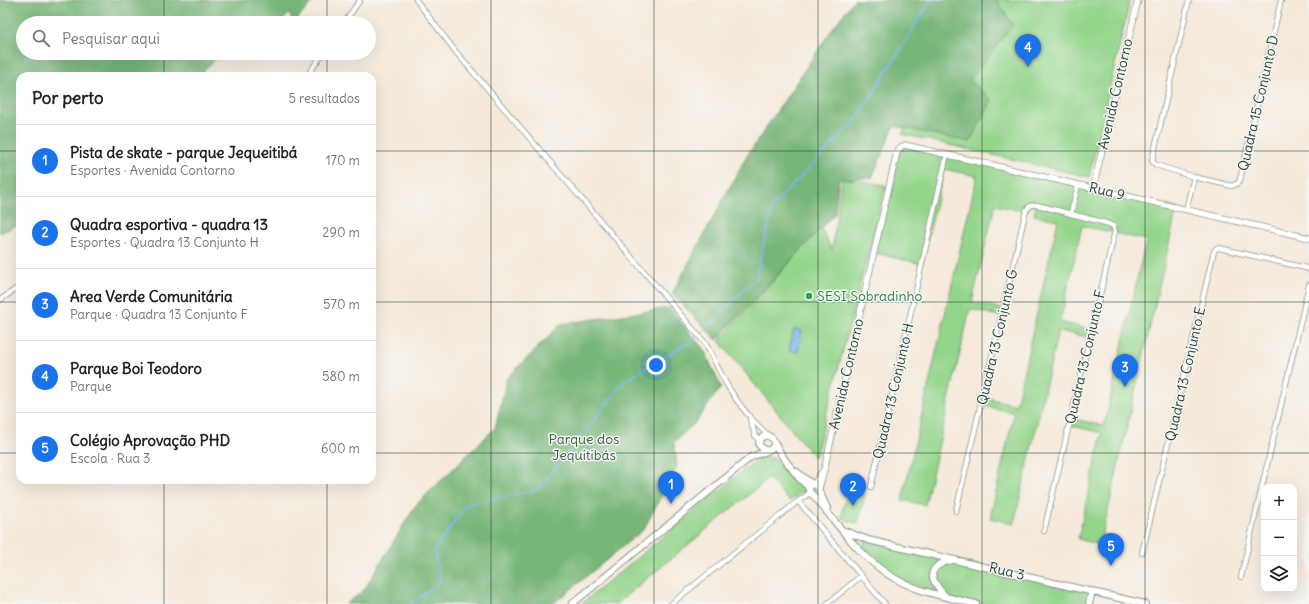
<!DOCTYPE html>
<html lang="pt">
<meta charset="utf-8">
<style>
body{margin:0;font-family:Delius,sans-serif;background:#f6f6f6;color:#202124}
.controls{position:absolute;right:12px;bottom:12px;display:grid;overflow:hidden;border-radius:8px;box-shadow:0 4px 16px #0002}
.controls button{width:36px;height:36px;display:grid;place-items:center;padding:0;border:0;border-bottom:1px solid #e0e0e0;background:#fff;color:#202124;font:20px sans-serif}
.you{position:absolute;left:656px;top:365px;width:14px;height:14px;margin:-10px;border:3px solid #fff;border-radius:50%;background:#1a73e8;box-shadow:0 0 0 6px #1a73e833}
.badge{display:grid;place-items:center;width:26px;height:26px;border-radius:50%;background:#1a73e8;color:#fff;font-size:13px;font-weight:700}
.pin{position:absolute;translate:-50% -33px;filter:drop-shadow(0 1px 2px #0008)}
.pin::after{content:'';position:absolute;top:21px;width:14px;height:12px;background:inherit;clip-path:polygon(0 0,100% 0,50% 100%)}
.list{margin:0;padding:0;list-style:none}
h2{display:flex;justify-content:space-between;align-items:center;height:52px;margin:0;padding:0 16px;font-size:17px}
h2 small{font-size:13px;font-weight:400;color:#757577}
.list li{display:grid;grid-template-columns:26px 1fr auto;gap:12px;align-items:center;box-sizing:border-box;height:72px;padding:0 16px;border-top:1px solid #e0e0e0}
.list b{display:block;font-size:15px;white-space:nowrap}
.list p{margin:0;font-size:13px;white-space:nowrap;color:#757577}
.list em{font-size:13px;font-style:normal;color:#757577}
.icon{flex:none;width:22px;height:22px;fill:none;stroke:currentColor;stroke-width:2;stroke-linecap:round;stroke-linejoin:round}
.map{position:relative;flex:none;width:1309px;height:604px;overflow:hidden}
.search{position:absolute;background:#fff;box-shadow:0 4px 16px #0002;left:16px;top:16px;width:360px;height:44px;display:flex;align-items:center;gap:10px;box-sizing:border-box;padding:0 14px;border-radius:22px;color:#757577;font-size:15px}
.panel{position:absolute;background:#fff;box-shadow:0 4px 16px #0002;left:16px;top:72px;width:360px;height:412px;border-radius:12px}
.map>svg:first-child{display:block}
</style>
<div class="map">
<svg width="1309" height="604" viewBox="0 0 1309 604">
<rect width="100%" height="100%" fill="#f6f6f2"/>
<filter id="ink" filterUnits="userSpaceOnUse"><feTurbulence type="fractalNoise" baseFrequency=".025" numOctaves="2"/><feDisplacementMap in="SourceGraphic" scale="8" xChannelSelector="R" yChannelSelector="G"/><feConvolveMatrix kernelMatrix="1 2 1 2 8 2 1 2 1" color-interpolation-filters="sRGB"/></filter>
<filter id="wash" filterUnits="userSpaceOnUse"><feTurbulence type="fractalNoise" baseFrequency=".012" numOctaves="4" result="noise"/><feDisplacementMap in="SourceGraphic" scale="16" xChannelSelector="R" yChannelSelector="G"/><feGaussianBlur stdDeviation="0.9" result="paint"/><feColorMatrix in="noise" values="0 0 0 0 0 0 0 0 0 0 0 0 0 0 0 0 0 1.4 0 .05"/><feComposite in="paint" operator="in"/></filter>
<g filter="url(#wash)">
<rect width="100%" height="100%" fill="#f5e9da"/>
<path fill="#94d58c" stroke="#5a8960" d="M982,0H1130L1089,177L902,134Z
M901,146L1177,208L1100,545L1078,539L1102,433L1073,426L1075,419L1104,426L1146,240L1114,233L1112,226L1111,232L1082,226L1060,322L1088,329L1087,337L1058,331L1014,524L990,518L1014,413L985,406L987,398L1016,405L1058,220L1034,215L1036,206L1032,205L1026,212L995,205L972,302L1003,309L1002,317L970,309L925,505L902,500L977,176L944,169L922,264L874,253Z
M842,178L886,185L815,458L719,341L821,228L832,250Z
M763,457C782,456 793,477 804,490L789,501L769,478L616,604H581L751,464L759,459Z
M848,488L865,494L858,524L841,518Z
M868,540L1092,591L1089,604H976L945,597L888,574L861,548L863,544Z"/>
<path fill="#77b678" stroke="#4b7a56" d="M0,0H314L294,23L289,14L279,23H23V53H222L203,71L204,76H20V224L0,233Z
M854,0H997L1013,25L970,80L992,100L970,142L894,126L872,178L839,179L835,213L717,340L672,294L745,159L830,32Z
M669,308L704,350L721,387L696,422L674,442L677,466L644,529L553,604H346L364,590L415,506L495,428L507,378L561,324Z"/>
<path fill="#81b5ee" stroke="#507991" d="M794,329L802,331L798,352L789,350Z"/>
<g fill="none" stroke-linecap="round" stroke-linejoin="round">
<path stroke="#81b5ee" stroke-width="1.5" d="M410,604L441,582L434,551L467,504L537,490L626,380L696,338L756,278L773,205L856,120L931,0"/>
</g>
</g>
<g filter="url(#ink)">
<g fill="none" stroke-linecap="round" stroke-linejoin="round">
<defs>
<path id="minor" d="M416,0L456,52L705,343C713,357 719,371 727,385C738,404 752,421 769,436
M1189,0L1152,161L1156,165L1194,177L1232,186L1238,183L1240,180L1281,0
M344,23L360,0
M307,76L323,53
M1186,210L1194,177
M1071,213L1078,185
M0,300L20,286
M750,419L755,435L759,441
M871,487L947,154
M798,501L885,604
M956,511L1025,214C1027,207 1030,204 1037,205L1106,223L1113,226L1115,231L1044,531
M1142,553L1214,251L1217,248H1219L1306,268L1309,270
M1241,577L1309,285
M671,604L798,501L810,493
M827,604L861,576"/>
<path id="tertiary" d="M1093,188L1138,0
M814,484L822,472
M819,488L825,466L896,156C898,150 899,147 905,145L1309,238"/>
<path id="secondary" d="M774,442C774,448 770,451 764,450L759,445L760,439L766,435L772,438L782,456L799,478L809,488V492L813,495C836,522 857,553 886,573C912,591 946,597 976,604
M797,472L812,484
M809,488L812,484L818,486L819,491L827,508
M842,530L868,540L1145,604
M945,596C929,578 925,567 952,560
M572,604L751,457L767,451
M1089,604L1092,591"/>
</defs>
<use href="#minor" stroke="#8a9387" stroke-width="6"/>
<use href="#tertiary" stroke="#8a9387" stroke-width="7"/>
<use href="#secondary" stroke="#8a9387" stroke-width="8"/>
<use href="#minor" stroke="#fff" stroke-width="4.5"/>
<use href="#tertiary" stroke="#fff" stroke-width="5.5"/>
<use href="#secondary" stroke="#fff" stroke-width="6"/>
</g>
</g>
<path fill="none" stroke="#1f3d34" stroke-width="1" stroke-opacity="0.55" d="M164,0V23M327,0V23M491,0V604M654,0V604M818,0V604M982,0V604M1145,0V604M164,53V76M327,53V76M0,151H20M372,151H1309M0,302H20M372,302H1309M0,453H20M372,453H1309M164,480V604M327,480V604"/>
<circle fill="#2e9e5b" stroke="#f6f6f2" stroke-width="1.5" cx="809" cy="296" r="4"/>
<g text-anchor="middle" stroke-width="3" stroke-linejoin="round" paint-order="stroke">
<g font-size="14" fill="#1f3d34" stroke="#f6f6f2">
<text transform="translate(1115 94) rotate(-77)" y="5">Avenida Contorno</text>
<text transform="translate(1258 103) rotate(-77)" y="5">Quadra 15 Conjunto D</text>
<text transform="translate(1107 191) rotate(13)" y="5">Rua 9</text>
<text transform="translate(997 337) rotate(-77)" y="5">Quadra 13 Conjunto G</text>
<text transform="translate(1085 357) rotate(-77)" y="5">Quadra 13 Conjunto F</text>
<text transform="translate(846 374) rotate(-77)" y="5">Avenida Contorno</text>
<text transform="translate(1185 374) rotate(-77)" y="5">Quadra 13 Conjunto E</text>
<text transform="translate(893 391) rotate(-77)" y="5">Quadra 13 Conjunto H</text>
<text transform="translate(1007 571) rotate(13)" y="5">Rua 3</text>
</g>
<g font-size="14" fill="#27864d" stroke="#f6f6f2" text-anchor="start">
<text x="817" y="301">SESI Sobradinho</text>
</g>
<g font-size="14" fill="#365b46" stroke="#f6f6f2">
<text x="584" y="444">Parque dos<tspan x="584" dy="16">Jequitibás</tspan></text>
</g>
</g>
</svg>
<div class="controls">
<button>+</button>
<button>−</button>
<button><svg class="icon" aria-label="layers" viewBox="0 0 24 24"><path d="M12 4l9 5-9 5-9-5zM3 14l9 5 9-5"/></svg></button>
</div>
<div class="you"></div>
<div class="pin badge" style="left:671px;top:504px">1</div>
<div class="pin badge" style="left:853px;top:506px">2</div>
<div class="pin badge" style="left:1125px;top:387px">3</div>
<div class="pin badge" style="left:1028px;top:67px">4</div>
<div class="pin badge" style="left:1111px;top:566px">5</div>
<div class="search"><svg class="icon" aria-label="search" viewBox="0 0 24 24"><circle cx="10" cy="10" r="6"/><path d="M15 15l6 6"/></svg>Pesquisar aqui</div>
<section class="panel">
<h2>Por perto<small>5 resultados</small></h2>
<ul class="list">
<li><span class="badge">1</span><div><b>Pista de skate - parque Jequeitibá</b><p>Esportes · Avenida Contorno</p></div><em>170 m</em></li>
<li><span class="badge">2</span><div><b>Quadra esportiva - quadra 13</b><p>Esportes · Quadra 13 Conjunto H</p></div><em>290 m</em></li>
<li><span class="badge">3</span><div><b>Area Verde Comunitária</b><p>Parque · Quadra 13 Conjunto F</p></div><em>570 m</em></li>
<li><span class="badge">4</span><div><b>Parque Boi Teodoro</b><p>Parque</p></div><em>580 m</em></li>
<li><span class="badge">5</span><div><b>Colégio Aprovação PHD</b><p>Escola · Rua 3</p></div><em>600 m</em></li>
</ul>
</section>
</div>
